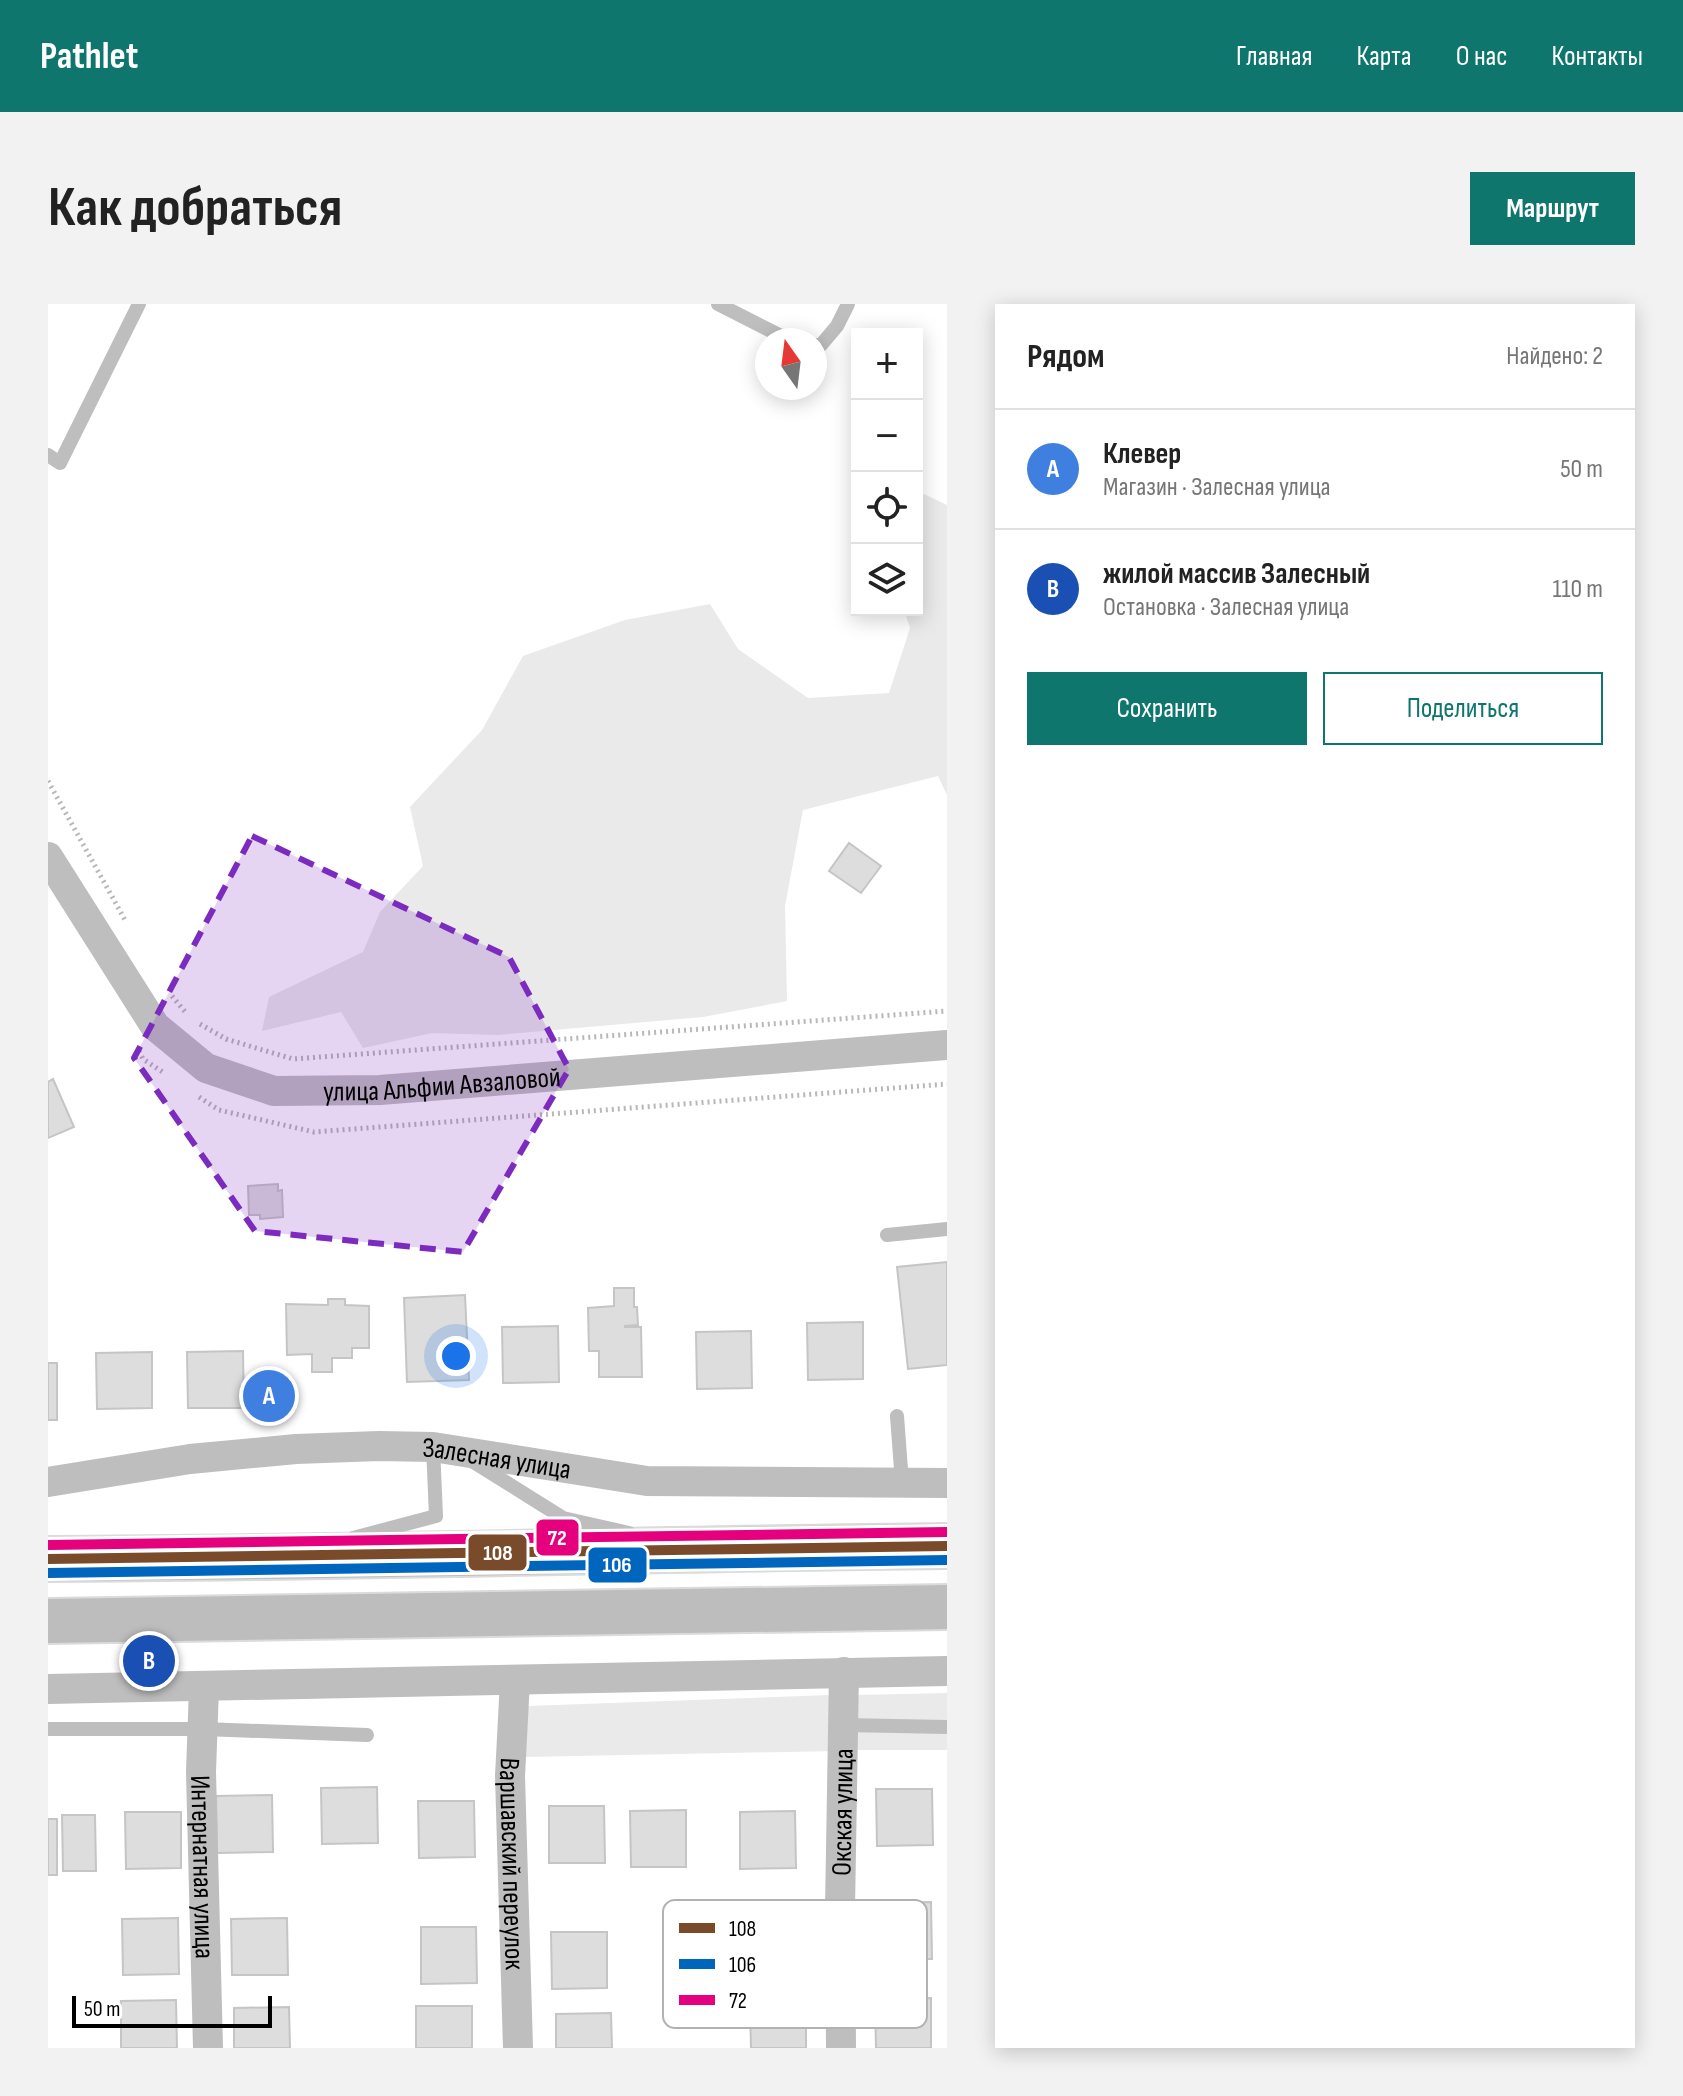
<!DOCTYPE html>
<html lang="ru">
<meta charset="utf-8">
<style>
body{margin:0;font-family:"Sofia Sans Condensed",sans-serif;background:#f2f2f2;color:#222}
.controls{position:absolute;right:24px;top:24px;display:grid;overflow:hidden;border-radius:0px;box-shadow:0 4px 20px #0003}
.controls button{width:72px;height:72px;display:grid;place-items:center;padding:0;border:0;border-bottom:2px solid #e0e0e0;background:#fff;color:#222;font:40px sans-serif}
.compass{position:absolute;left:707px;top:24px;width:72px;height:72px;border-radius:50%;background:#fff;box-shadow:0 4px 20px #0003;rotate:346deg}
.scale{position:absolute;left:24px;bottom:20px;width:200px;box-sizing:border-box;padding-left:8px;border:4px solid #000;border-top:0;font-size:22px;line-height:28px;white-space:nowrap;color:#000;-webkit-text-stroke:6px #fff;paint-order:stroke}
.you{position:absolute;left:408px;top:1052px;width:28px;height:28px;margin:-20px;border:6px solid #fff;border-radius:50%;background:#1a73e8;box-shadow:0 0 0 12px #1a73e833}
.badge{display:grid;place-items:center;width:52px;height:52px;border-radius:50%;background:#0f766e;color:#fff;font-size:26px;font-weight:700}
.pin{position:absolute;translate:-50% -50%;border:4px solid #fff;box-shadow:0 2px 8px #0006}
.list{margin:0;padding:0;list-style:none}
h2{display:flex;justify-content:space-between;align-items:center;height:104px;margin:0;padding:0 32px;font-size:34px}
h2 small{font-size:26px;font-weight:400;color:#767676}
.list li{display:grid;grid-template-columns:52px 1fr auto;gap:24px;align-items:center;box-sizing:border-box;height:120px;padding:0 32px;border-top:2px solid #e0e0e0}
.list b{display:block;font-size:30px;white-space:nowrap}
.list p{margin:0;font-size:26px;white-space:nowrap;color:#767676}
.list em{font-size:26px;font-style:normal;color:#767676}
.actions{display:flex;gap:16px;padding:24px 32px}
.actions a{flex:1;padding:18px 0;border:2px solid #0f766e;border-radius:0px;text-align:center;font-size:28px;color:#0f766e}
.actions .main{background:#0f766e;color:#fff}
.icon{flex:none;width:44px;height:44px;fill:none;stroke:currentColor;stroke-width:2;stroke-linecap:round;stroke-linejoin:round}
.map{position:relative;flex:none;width:899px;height:1744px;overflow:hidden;border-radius:0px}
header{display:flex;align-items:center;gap:48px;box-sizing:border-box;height:112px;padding:0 40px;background:#0f766e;color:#fff}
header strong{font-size:38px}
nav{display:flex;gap:44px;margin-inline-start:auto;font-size:28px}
.intro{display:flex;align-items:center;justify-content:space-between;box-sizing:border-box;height:192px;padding:0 48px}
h1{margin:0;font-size:56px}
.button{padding:20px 36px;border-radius:0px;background:#0f766e;color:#fff;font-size:28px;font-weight:700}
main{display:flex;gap:48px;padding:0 48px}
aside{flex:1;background:#fff;border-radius:0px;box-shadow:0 4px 20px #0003}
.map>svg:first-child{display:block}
</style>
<header>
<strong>Pathlet</strong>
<nav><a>Главная</a><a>Карта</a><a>О нас</a><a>Контакты</a></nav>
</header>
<div class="intro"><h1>Как добраться</h1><a class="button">Маршрут</a></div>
<main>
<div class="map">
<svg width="899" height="1744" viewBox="0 0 899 1744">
<rect width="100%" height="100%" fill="#fff"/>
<path fill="#eaeaea" d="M876,190L899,201V491L890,472L755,506L737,602L739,697L655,713L450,731L384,729L315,744L293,708L214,727L221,693L315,648L332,608L375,562L362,503L434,426L475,352L577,316L662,300L690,345L760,394L841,389L862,324L856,306H869V198Z
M899,1389V1446H803L810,1391Z
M782,1391L787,1447L477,1453L480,1402Z"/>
<path fill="#ddd" stroke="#c5c5c5" stroke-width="2" d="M801,539L833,562L813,589L781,567Z
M5,775L26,823L0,834V778Z
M230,880V887L234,886L235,913L212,915V911H201L200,882Z
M899,958V1061L860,1065L849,963Z
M566,984H586V1003H589L590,1021L577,1022V1023H593L594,1073H551V1047H541L540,1004L566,1002Z
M417,991L421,1076L359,1078L356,994Z
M280,995H297V1001L321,1002V1044H304V1054H284V1068H264V1050L239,1051L238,1000L280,1001Z
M815,1018V1075L760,1076L759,1019Z
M510,1022L511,1078L455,1079L454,1023Z
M703,1027L704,1084L649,1085L648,1028Z
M195,1047L196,1104H140L139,1048Z
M104,1048V1104L49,1105L48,1049Z
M0,1059H9V1116H0Z
M329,1483L330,1539L274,1540L273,1484Z
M828,1485H884L885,1541L829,1542Z
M224,1491L225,1548L169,1549L168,1492Z
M370,1497H426L427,1553L371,1554Z
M501,1502H556L557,1559H501Z
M638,1506V1563H583L582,1507Z
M747,1507L748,1564L692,1565V1508Z
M77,1508H133V1564L78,1565Z
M14,1511H47L48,1567H15Z
M0,1515H9V1571H0Z
M883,1598L884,1655H828V1599Z
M130,1614L131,1670L75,1671L74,1615Z
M239,1614L240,1671H184L183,1615Z
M373,1623H428L429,1679L373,1680Z
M503,1628H559V1684L504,1685Z
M883,1694V1744H828L827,1695Z
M128,1696L129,1744H73V1697Z
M368,1702H424V1744H368Z
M241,1703L242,1744H186V1704Z
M702,1703H758V1744H703Z
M563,1709L564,1744H508V1710Z"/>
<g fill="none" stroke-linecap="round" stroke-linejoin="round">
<defs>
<path id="primary" d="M0,1255C300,1254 599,1245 899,1242
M0,1317L899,1303"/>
</defs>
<use href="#primary" stroke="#dbdbdb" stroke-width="48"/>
<path stroke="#b8b8b8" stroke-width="5" stroke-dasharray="2 4" stroke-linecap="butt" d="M0,477L77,616
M124,692L138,709
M152,720L178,735L245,755L899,707
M91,747L95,755L116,769
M151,793L171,806L266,828L899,780"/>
<path stroke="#bebebe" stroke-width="14" d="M670,0L741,36
M767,41H773L789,22L800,0
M0,151L12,159L91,0
M839,931L899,925
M849,1112L854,1179
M424,1157L515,1214L581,1229
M305,1234L388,1212L385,1143
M796,1421L899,1423
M0,1425H155L319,1431"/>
<g stroke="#bebebe" stroke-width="30">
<path id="s1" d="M0,553L107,722L158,764L226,787L332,786L899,741"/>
<path id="s2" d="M0,1178L142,1155L248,1145L331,1142L385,1143L599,1177L899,1179"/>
<path id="s3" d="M467,1376L462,1472L470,1744"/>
<path id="s4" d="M156,1383L153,1468L160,1744"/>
<path d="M0,1385C300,1381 599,1371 899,1367"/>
<path id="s5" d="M793,1744L792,1605L796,1368"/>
</g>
<use href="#primary" stroke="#bdbdbd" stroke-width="44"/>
<defs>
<path id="bus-1" d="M0,1255L899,1242"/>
<path id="bus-2" d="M0,1269L899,1256"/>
<path id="bus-3" d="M0,1241L899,1228"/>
</defs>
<use href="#bus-1" stroke="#fff" stroke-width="16"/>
<use href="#bus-2" stroke="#fff" stroke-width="16"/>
<use href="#bus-3" stroke="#fff" stroke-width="16"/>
<use href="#bus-1" stroke="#7a4b2a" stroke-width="10"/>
<use href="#bus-2" stroke="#0065bd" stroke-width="10"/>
<use href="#bus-3" stroke="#e5007d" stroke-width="10"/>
</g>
<path fill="#7b2cbf" fill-opacity="0.2" stroke="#7b2cbf" stroke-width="6" stroke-dasharray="16 10" stroke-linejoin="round" d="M204,532L461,653L521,765L415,948L207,927L86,754Z"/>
<g text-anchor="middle" stroke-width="6" stroke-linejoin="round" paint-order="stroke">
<g font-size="28" fill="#000" stroke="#fff">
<text dy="10" stroke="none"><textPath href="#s1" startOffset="506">улица Альфии Авзаловой</textPath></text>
<text dy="10" stroke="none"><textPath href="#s2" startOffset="452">Залесная улица</textPath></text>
<text dy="10" stroke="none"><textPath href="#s5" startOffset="236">Окская улица</textPath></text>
<text dy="10" stroke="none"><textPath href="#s3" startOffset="184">Варшавский переулок</textPath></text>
<text dy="10" stroke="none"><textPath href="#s4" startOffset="180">Интернатная улица</textPath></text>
</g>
</g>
<rect x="615" y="1596" width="264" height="128" rx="12" fill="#fff" stroke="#b2b2b2" stroke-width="2"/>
<rect x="631" y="1619" width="36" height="10" fill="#7a4b2a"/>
<rect x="631" y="1655" width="36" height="10" fill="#0065bd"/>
<rect x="631" y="1691" width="36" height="10" fill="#e5007d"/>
<g font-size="22" fill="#000">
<text x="681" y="1632">108</text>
<text x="681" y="1668">106</text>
<text x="681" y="1704">72</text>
</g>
<g stroke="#fff" stroke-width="3">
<rect x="487" y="1214" width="45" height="39" rx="8" fill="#e5007d"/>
<rect x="419" y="1229" width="61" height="39" rx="8" fill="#7a4b2a"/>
<rect x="539" y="1242" width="61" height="38" rx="8" fill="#0065bd"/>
</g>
<g font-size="22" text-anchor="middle" font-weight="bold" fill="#fff">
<text x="509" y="1241">72</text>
<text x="450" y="1256">108</text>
<text x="569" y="1268">106</text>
</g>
</svg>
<div class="controls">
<button>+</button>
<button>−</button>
<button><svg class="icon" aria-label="locate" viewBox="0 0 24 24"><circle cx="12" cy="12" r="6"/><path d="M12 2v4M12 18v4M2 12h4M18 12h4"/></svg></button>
<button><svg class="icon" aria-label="layers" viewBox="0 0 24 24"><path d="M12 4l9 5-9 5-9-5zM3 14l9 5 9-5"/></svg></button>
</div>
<svg class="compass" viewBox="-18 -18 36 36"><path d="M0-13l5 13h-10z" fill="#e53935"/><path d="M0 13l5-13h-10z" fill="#767676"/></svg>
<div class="scale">50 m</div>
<div class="you"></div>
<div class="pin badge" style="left:221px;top:1092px;background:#3f7fe0">A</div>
<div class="pin badge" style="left:101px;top:1357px;background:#1a4fb4">B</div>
</div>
<aside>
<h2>Рядом<small>Найдено: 2</small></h2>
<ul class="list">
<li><span class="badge" style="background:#3f7fe0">A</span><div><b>Клевер</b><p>Магазин · Залесная улица</p></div><em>50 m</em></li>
<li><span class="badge" style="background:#1a4fb4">B</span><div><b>жилой массив Залесный</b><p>Остановка · Залесная улица</p></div><em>110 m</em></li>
</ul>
<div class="actions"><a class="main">Сохранить</a><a>Поделиться</a></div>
</aside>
</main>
